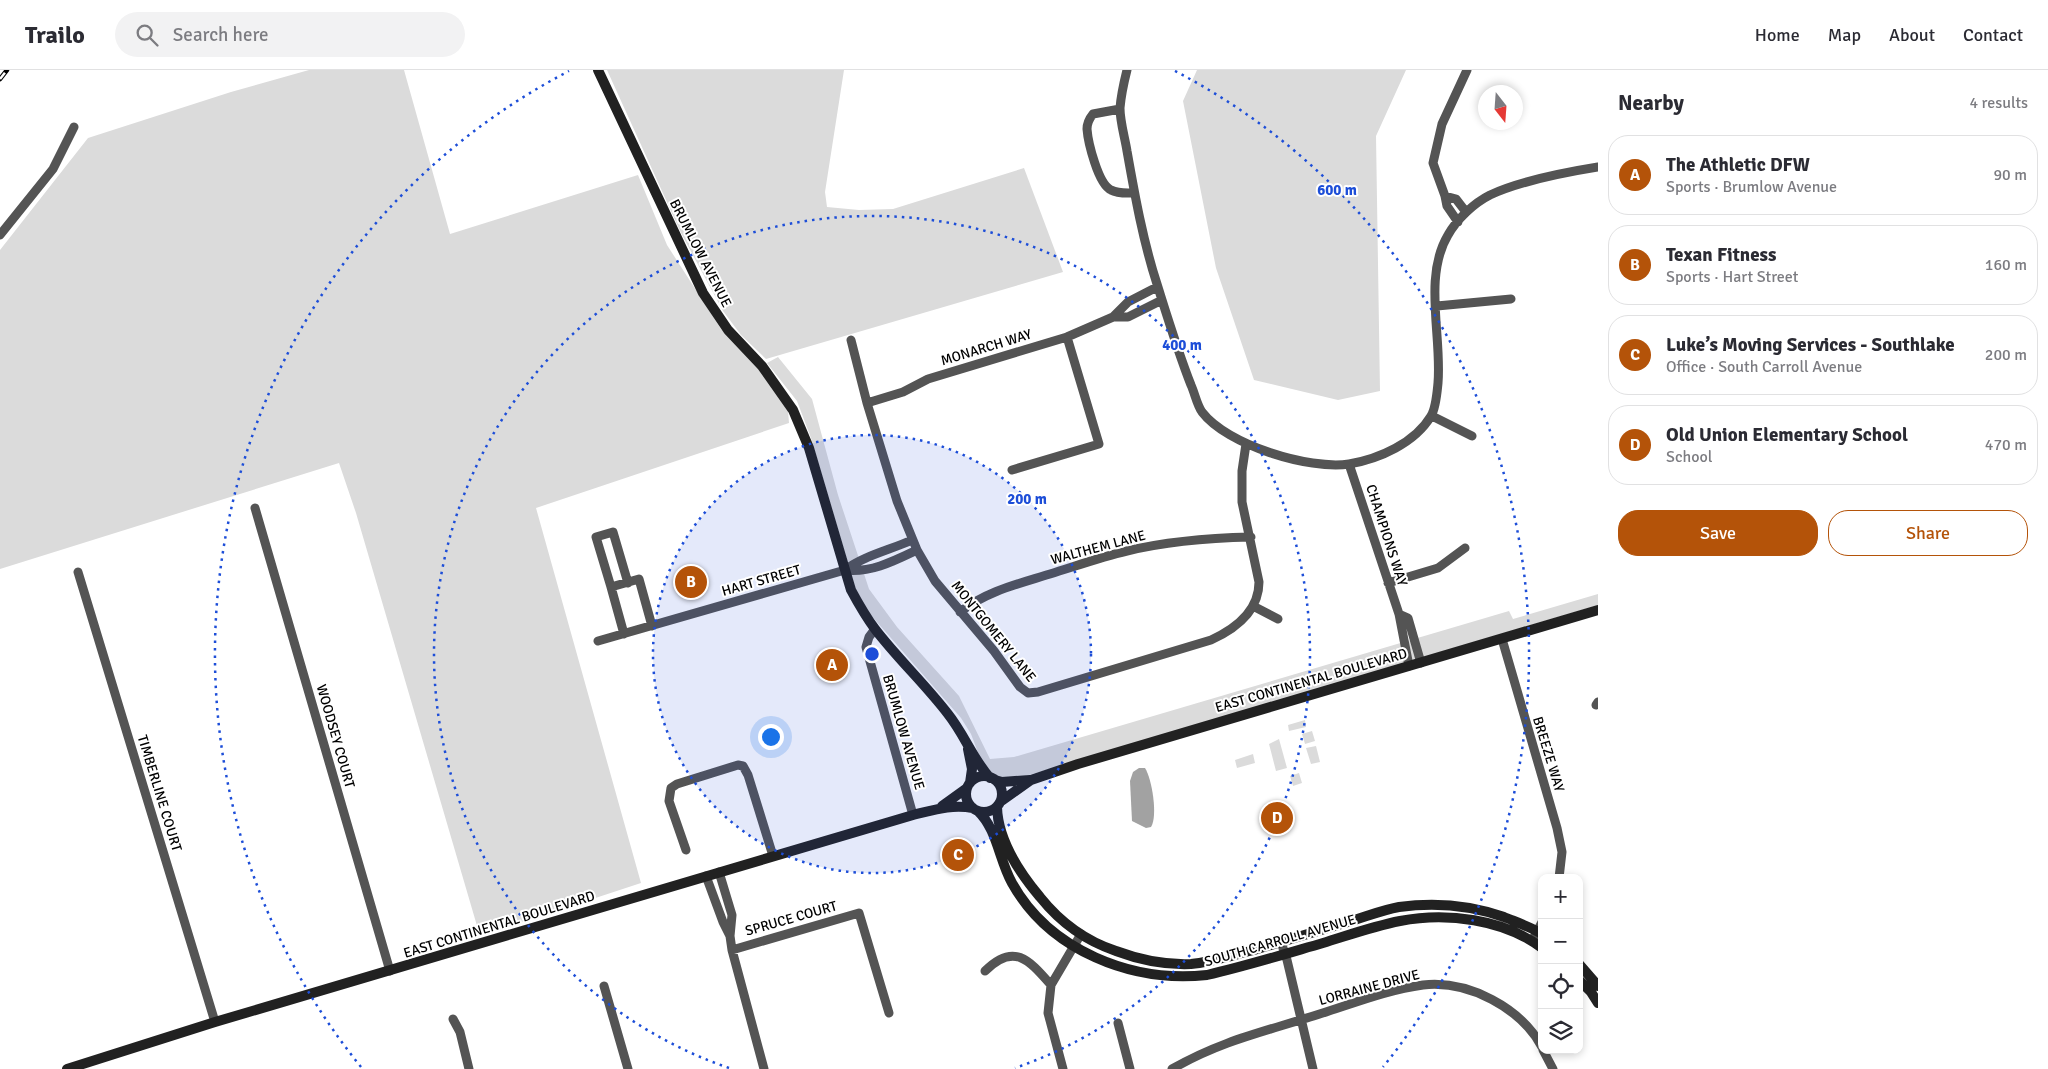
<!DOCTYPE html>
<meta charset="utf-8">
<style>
body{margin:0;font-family:Signika,sans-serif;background:#f2f2f3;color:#2b2b33}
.controls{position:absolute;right:15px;bottom:15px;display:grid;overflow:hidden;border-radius:10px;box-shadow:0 2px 8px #0003}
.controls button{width:45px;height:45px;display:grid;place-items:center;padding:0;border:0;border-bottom:1px solid #e1e1e2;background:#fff;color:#2b2b33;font:25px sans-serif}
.compass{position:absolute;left:1478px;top:15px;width:45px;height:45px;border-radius:50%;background:#fff;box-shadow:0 2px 8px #0003;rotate:163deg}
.you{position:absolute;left:770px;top:666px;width:18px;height:18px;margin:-12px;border:4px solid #fff;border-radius:50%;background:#1a73e8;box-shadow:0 0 0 8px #1a73e833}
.badge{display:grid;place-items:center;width:32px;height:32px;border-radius:50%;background:#b45309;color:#fff;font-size:16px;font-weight:700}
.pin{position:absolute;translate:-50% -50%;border:2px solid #fff;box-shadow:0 1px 5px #0006}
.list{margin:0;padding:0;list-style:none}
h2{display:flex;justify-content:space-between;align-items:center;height:65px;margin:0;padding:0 20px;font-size:21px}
h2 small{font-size:16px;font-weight:400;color:#7c7c81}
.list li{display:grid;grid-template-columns:32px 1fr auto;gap:15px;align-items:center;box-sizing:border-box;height:80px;margin:0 10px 10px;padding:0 10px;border:1px solid #e1e1e2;border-radius:20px}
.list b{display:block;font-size:19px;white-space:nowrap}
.list p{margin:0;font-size:16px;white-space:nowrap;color:#7c7c81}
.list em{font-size:16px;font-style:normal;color:#7c7c81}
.actions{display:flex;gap:10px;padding:15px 20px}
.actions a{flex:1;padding:11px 0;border:1px solid #b45309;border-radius:20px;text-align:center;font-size:18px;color:#b45309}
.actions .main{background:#b45309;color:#fff}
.icon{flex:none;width:28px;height:28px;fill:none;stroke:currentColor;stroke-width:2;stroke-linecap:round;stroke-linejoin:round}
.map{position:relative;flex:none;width:1598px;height:999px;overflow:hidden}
header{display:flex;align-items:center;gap:30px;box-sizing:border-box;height:70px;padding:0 25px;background:#fff;border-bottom:1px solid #e1e1e2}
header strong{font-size:24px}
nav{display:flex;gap:28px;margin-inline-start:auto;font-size:18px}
.search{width:350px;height:45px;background:#f2f2f3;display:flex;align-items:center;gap:12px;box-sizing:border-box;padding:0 18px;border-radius:28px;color:#7c7c81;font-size:19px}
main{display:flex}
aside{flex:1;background:#fff}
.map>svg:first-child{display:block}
</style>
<header>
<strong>Trailo</strong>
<div class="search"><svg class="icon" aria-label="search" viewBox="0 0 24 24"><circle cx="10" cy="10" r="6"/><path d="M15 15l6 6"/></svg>Search here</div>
<nav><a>Home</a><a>Map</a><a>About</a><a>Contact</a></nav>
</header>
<main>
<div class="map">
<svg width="1598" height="999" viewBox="0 0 1598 999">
<rect width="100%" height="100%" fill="#fff"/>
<path fill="#dbdbdb" d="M309,0H404L450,164L638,105L667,175L721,259L770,311L788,341L789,353L536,438L641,813L480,866L356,443L339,393L0,499V180L88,68L231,22Z
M607,0H844L825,122L827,137L859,140L893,139L1024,98L1063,202L766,289L741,265L723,241L681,163Z
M1197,0H1406L1376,66L1380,321L1338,330L1254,310L1216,198L1183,31Z
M778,287L812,329L838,425L869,519L897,557L959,626L990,689L1014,687L1509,541L1513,549L1598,524V535L1019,708L1003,709L992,705L982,693L971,664L961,648L869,543L856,520L811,368L797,331L767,293Z
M1305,650L1306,657L1289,661L1288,655Z
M1312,661L1315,671L1305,674L1302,664Z
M1279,669L1287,698L1276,701L1269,674Z
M1316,676L1320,692L1311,694L1306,678Z
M1253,684L1255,693L1237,698L1235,690Z
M1299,703L1302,713L1293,716L1290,706Z"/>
<path fill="#a2a2a2" d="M1139,698H1145C1152,709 1158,746 1151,757L1146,758L1132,751L1130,711L1133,702Z"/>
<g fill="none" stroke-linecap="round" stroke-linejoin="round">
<path stroke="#545454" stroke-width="9" d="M1127,0C1124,12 1121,26 1120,38C1120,52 1125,68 1127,81C1135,126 1143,171 1157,214C1168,249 1178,282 1191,315C1195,324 1197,335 1202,342C1227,375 1309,400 1349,394C1379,389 1415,373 1431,346C1436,338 1437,323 1438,313C1442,266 1423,207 1448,165C1457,149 1474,133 1490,125C1518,112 1567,102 1598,97
M1120,39L1093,44C1089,49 1087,53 1087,59C1088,72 1098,114 1111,120C1118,124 1127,123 1134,123
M1445,126L1456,129L1466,142
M1458,152L1447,136L1445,126L1433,93L1442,54L1467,0
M0,165L53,99L74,57
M1437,236L1511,229
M1113,247H1128L1162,230
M851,270L867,333L897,431L917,480L935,511L994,581L1020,617L1028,623L1038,622L1211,570C1235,559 1259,541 1259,512L1242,432V401L1246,374
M867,333L903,322L928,309L1067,267L1113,247L1128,232L1157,217
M1432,346L1472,366
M1349,394L1399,544L1409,596
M1012,400L1099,374L1067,267
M255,438L390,901
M845,500C863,486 890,480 912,470
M78,502L215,952
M1388,513L1438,498L1465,478
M611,517L596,467L613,462L628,513
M1253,536L1278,549
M960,542C987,521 1018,514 1050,504C1076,496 1101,487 1127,481C1168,471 1209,468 1251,467
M1399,544L1408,548L1421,593
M875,559L869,567L866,577L913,745
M624,564L611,517L639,509L652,556
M1502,569L1557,758L1562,782L1559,808
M598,571L845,500C871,503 894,491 917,480
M1596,635L1598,632
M686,780L669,731L671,718L677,714L738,695L743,696L748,705L773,786
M719,802L732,845L730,866L732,880L764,999
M706,806L723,852L730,866
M1534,867L1542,852
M1281,872L1287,890L1313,999
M732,880L859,843L889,943
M985,901C1014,872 1029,890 1051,915
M604,916L628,999
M453,949L460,962L469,999
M1118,953L1130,999
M1543,980L1553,999
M1063,999L1048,943L1051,915L1081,864
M1172,999C1219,972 1259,963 1310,947C1347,936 1385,920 1423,915C1469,910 1521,938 1542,977"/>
<path stroke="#212121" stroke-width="10" d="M598,0L703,223L728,260L762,296L793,340L809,378L851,520C858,533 866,547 875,559C898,589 925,614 948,644C964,664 973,689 990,708
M968,679L972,699L970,713
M966 724a18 18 0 1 1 36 0a18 18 0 1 1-36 0Z
M995,710L1002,712L1030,710
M1000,732L1031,710L1078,694L1598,540
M942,736L967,718
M997,737C998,771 1019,802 1040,827C1060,852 1086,871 1116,881C1140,890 1166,895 1191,894C1212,892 1233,885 1254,880C1285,871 1317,861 1348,852C1365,847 1382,840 1399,837C1435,832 1470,835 1504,847C1516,852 1531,857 1542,864
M978,741C997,759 999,790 1012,813C1050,881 1132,913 1207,905C1246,896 1285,884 1323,873C1349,865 1374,856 1400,851C1446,842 1504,849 1542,878
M1579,894L1598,916
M1579,910L1591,922L1598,933
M67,999L215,952L913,745C934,740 951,734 973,738"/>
<defs>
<path id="rail" d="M0,9L7,0"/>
</defs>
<use href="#rail" stroke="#000" stroke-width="4.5"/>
<use href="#rail" stroke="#fff" stroke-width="2.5" stroke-dasharray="8" stroke-linecap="butt"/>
</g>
<circle cx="872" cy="584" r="219" fill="#1d4ed8" fill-opacity=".12"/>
<g fill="none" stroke="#1d4ed8" stroke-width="2.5" stroke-dasharray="2.5 5">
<circle cx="872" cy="584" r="219"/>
<path d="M729 998A438 438 0 1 1 1015 998"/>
<path d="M361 997A657 657 0 0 1 569 1M1175 1A657 657 0 0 1 1383 997"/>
</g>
<g text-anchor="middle" stroke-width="4" stroke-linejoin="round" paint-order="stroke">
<g font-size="14" fill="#000" stroke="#fff">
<text transform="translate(701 183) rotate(63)" y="5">BRUMLOW AVENUE</text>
<text transform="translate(986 277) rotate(-17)" y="5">MONARCH WAY</text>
<text transform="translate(1387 465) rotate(72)" y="5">CHAMPIONS WAY</text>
<text transform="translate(1098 477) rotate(-15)" y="5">WALTHEM LANE</text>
<text transform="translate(761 510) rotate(-16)" y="5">HART STREET</text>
<text transform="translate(994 561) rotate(51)" y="5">MONTGOMERY LANE</text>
<text transform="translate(1311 610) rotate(-16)" y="5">EAST CONTINENTAL BOULEVARD</text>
<text transform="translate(904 662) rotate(74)" y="5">BRUMLOW AVENUE</text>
<text transform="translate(336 666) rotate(74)" y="5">WOODSEY COURT</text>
<text transform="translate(1549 684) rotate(73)" y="5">BREEZE WAY</text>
<text transform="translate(160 723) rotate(73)" y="5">TIMBERLINE COURT</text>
<text transform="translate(791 848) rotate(-16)" y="5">SPRUCE COURT</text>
<text transform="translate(499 854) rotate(-17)" y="5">EAST CONTINENTAL BOULEVARD</text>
<text transform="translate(1280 870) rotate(-16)" y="5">SOUTH CARROLL AVENUE</text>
<text transform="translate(1369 917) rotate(-15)" y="5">LORRAINE DRIVE</text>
</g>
</g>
<circle cx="872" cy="584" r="8" fill="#1d4ed8" stroke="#fff" stroke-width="2.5"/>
<g font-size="15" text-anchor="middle" font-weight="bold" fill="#1d4ed8" stroke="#fff" stroke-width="4" stroke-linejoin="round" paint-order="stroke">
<text x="1337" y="125">600 m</text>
<text x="1182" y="280">400 m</text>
<text x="1027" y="434">200 m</text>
</g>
</svg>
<div class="controls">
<button>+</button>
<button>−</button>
<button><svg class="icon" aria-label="locate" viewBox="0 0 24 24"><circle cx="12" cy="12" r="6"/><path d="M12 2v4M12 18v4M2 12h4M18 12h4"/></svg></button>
<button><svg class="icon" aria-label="layers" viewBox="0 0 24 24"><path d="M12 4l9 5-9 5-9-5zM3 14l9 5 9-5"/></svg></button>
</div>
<svg class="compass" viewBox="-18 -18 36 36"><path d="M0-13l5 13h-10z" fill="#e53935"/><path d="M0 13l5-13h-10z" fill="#7c7c81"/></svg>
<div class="you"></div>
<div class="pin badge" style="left:832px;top:595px">A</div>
<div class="pin badge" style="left:691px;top:512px">B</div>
<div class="pin badge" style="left:958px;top:785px">C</div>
<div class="pin badge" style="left:1277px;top:748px">D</div>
</div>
<aside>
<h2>Nearby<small>4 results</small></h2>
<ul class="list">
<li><span class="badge">A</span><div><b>The Athletic DFW</b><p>Sports · Brumlow Avenue</p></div><em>90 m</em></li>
<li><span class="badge">B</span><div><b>Texan Fitness</b><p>Sports · Hart Street</p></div><em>160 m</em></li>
<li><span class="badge">C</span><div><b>Luke’s Moving Services - Southlake</b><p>Office · South Carroll Avenue</p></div><em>200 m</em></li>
<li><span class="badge">D</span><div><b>Old Union Elementary School</b><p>School</p></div><em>470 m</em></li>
</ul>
<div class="actions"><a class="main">Save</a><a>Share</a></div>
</aside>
</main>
